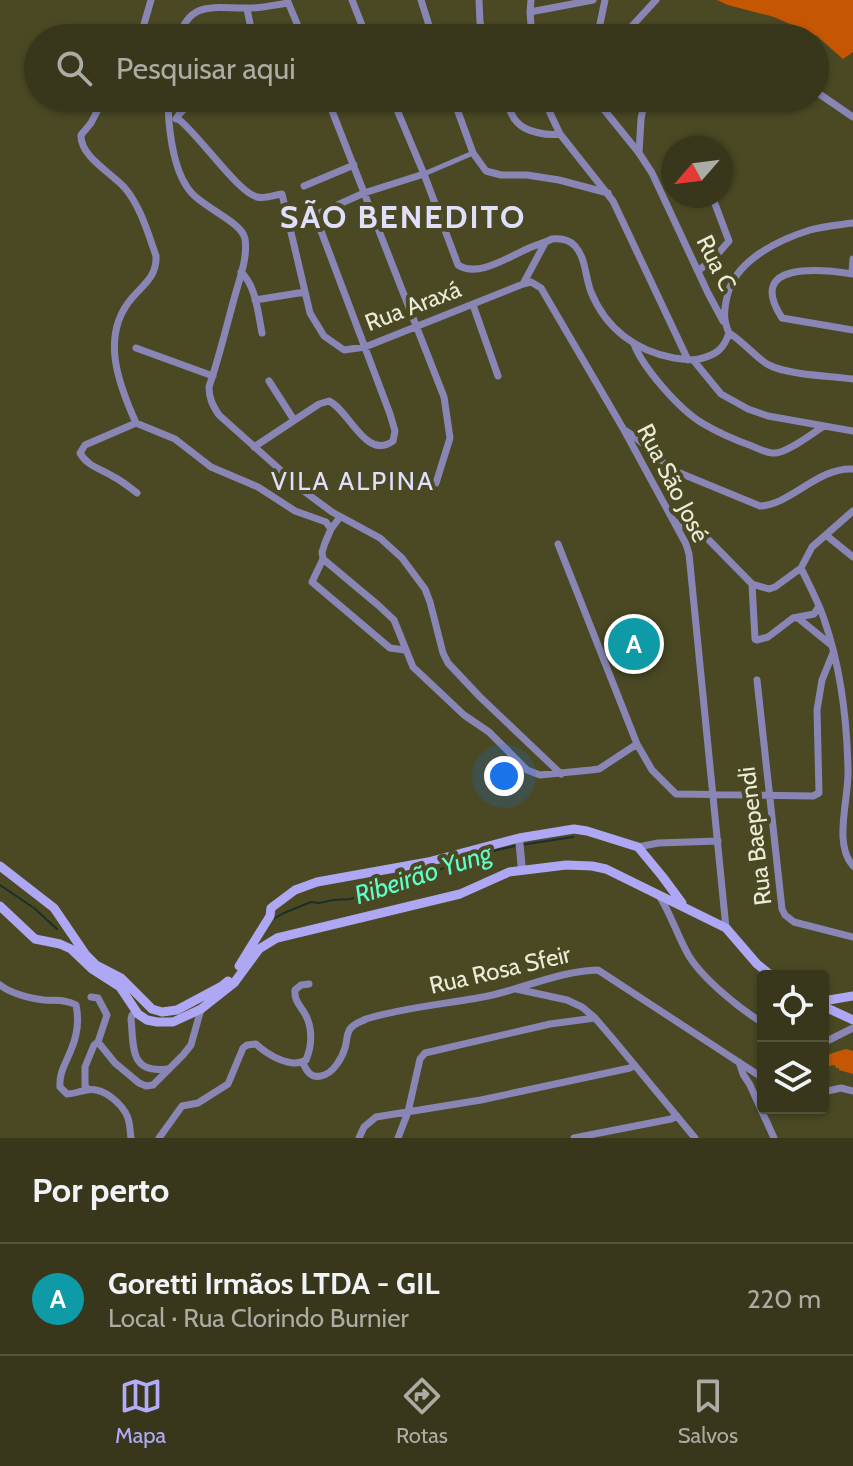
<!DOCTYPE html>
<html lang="pt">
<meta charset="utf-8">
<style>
body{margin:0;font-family:Cabin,sans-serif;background:#3f3f24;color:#f1f3f6}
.controls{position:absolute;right:24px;bottom:24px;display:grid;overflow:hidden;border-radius:8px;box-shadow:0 2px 6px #0004}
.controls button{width:72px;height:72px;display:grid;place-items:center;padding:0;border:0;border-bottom:2px solid #52513a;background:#38371b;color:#f1f3f6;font:40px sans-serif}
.compass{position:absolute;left:661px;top:136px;width:72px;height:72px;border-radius:50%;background:#38371b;box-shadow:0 2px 6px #0004;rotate:242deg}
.you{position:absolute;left:504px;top:776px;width:28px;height:28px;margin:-20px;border:6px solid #fff;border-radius:50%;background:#1a73e8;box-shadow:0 0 0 12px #1a73e833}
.badge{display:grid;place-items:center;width:52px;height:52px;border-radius:50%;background:#b3adf9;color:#fff;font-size:26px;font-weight:700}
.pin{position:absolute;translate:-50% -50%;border:4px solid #fff;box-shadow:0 2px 8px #0006}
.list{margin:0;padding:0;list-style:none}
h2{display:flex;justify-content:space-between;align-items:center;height:104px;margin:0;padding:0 32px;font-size:34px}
h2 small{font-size:26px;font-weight:400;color:#abaca3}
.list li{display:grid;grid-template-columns:52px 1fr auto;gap:24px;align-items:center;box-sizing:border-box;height:112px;padding:0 32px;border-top:2px solid #52513a}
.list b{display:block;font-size:30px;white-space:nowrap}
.list p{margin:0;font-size:26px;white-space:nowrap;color:#abaca3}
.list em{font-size:26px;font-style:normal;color:#abaca3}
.icon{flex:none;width:44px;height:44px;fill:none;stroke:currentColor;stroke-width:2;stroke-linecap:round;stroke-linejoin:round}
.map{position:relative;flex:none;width:853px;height:1138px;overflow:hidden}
.search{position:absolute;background:#38371b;box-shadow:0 2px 6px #0004;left:24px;right:24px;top:24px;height:88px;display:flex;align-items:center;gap:20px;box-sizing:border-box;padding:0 28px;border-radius:44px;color:#abaca3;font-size:30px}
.sheet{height:216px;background:#38371b}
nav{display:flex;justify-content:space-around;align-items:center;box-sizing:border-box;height:112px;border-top:2px solid #52513a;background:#38371b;font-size:22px;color:#abaca3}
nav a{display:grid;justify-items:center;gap:4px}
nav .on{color:#b3adf9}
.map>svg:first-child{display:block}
</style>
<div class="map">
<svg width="853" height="1138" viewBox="0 0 853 1138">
<rect width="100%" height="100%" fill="#4a4924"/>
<path fill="#c55703" d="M717,0H853V52L843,59L817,36L774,17L728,5Z
M846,1049L853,1051V1074L839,1070V1068H836L835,1065L823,1067V1056Z"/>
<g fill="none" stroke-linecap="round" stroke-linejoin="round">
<path stroke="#1a3028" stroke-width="2" d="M521,845L573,837
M0,885L34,908L57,929
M275,918L284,913L311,902L319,903L333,900L351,899L367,892L383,889L395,882L459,864L497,850L515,846"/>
<path stroke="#8986b6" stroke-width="5" d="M424,174L473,153"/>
<path stroke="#8986b6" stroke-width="7" d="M352,0L367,38
M421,0L433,38
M479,0L480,22L485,38
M531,0L530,12L532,38
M288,2L303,38
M247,9L253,38
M530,12L593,0
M140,38L151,0
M179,38C189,1 213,8 244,8C259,9 274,5 288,3
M597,38L605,0
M621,38L656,0
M709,38L713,36L722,38
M815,91L853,117
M104,98L91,123L81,135C80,156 110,172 124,187C140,205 148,233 156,256C157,276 144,284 132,298C100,335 118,383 136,423L175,439L211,467L258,487L295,511L326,522L331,529
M168,98C168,124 172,165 187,187C199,207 242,221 245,239C248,258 239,280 234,299C226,328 219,358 209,387C209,399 213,406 219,415L305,492L332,512L380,538L402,558L425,589L430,602L443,653L448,663L480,697L561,774
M327,98L444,397L450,438L436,483
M392,98L424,174L458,265C478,278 508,257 527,249C535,245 544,243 552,239C561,238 569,239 575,246C586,258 585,277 591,292C606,329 636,351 674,358C683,359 691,361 699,359C716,355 724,349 729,333C723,320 724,310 727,297C734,261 778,240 810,230C824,226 839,225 853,223
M453,98L473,153L486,171L501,175H527L559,180L608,193
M505,98C508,106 511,116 517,122C525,132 548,136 560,134
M543,98L560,134L613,201L688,360
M597,98L601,106L639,153L652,173L708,293L723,321
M177,118C198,133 237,192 257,197C265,199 274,195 282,194L310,313L324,336L344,350L365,347L523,284L531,282L541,288L624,430L686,544L689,554L726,928
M176,119C183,106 196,101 209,98
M639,153L641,119L645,98
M304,186L354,165
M698,271L715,257L729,241L712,196
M241,272C256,286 258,313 262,333
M852,273L853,259
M853,274C821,269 745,261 782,318L853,330
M523,284L545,243
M255,300L305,292
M473,305L498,376
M729,333C744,342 757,359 769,365C788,375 831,376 853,379
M634,344C643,368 679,409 702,423C717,432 735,440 752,446C759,449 768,454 776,453C790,451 811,434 824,426
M136,348L213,376
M694,361L721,394L748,409L768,416L853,431
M269,381L294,420
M136,423L85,445L80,453C87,466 101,469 114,477C122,481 129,487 137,493
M626,431C645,442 656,459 675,471L760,506C790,505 818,467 853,469
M254,447L319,404L329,401C349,410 366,461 393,441L395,431L390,414L315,215L364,193L424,174
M340,517L331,529L325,543L322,552L323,559L312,582L390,648L405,650
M676,522L703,534L752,584L769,589L775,587L801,568L812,547L853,511
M826,535L853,557
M558,544L637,744L652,770L676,794L813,796L819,793L817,710L822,680L833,653
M323,559L378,605L394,620L413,667L464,715L489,732L527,770L540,775L591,770L599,769L637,744
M801,568C809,585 818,601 824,619C841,668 847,719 848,770C849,799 833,844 853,866
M752,584L755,639L757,640L768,637L793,618L814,614L819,606
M798,618L830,644
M757,680L782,909L785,915L794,922L853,937
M638,847L658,843L718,841
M658,894C671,913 677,936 689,956C703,979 740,1009 763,1023
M0,985C12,994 29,998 44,1000C55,1001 66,999 76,1005C79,1019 77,1036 71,1050C66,1063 59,1072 60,1087L67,1094C75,1094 79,1091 87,1090C103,1087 122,1103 128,1118C130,1124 130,1131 131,1138
M516,989L567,1000L582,1007L595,1018L613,1039L695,1138
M136,1012L132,1015L131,1019C134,1046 129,1074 167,1069
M98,1042L115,1063L139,1083L146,1086L153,1085L183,1055L191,1045L201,1009
M823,1043L853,1028
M739,1062L743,1074L750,1085L774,1138
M303,1063C307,1072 311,1078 321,1076C333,1074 342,1058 345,1048C347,1042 346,1035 350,1029C353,1024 360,1022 366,1019C404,1007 448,1004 488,996C525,988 560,971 598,970L763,1078
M88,1089L85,1086V1067L94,1045L98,1042L107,1015L98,998L91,997
M823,1092L841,1088L853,1091
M159,1138L182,1106L198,1103L228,1084L243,1048L247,1045L256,1044C268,1055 291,1069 306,1060C312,1046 313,1028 305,1014C300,1005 294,1001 295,990L301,985L309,984
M359,1138L364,1127L376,1117L481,1100L630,1068L634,1065
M398,1138L408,1112L420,1059L425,1053L550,1024L595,1018
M574,1138L671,1119L677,1116"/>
<path stroke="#8986b6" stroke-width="8" d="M519,838L522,870"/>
<path stroke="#aea8f4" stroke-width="9" d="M0,866L54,908L86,955L96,965L121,978L152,1009L162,1012L177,1010L222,986L228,981
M0,906L35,939L60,944L71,949L92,969L120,987L138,1014L147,1020L157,1022H173L201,1009L234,983L259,949L277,938L460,894L509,872L566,865L592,866L606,869L726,928L757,964L772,976
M239,966L270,916L271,908L295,890L317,882L428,862L519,838L574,829L587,831L638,847L662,876L682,903
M823,1001L853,996
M823,1006L853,1020"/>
</g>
<g text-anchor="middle" stroke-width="8" stroke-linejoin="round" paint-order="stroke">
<g font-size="24" fill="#ebebd6" stroke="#4a4924">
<text transform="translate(716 263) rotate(64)" y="8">Rua C</text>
<text transform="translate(413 306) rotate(-21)" y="8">Rua Araxá</text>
<text transform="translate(673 483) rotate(63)" y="8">Rua São José</text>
<text transform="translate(755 836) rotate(-97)" y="8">Rua Baependi</text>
<text transform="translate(500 970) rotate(-13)" y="8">Rua Rosa Sfeir</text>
</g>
<g font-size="26" letter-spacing="2" fill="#e0dffc" stroke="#4a4924">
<text x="353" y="490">VILA ALPINA</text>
</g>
<g font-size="26" font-style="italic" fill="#5ffdc9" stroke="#4a4924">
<text transform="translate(423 874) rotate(-18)" y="9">Ribeirão Yung</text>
</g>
<g font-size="32" font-weight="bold" letter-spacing="2" fill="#e0dffc" stroke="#4a4924">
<text x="403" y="228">SÃO BENEDITO</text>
</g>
</g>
</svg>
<div class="controls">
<button><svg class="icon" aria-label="locate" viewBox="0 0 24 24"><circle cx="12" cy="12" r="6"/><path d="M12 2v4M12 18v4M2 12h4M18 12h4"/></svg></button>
<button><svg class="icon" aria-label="layers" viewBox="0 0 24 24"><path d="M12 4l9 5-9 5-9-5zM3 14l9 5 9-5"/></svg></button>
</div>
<svg class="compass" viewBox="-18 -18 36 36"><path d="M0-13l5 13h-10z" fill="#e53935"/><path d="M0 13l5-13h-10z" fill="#abaca3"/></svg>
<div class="you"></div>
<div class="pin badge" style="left:634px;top:644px;background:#0f9aa8">A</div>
<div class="search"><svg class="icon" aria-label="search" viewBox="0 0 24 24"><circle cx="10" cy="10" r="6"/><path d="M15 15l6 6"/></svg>Pesquisar aqui</div>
</div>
<section class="sheet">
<h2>Por perto<small></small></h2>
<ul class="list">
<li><span class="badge" style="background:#0f9aa8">A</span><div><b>Goretti Irmãos LTDA - GIL</b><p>Local · Rua Clorindo Burnier</p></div><em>220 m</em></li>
</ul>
</section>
<nav>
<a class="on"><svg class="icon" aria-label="map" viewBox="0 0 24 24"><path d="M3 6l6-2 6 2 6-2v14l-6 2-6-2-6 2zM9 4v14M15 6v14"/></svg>Mapa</a>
<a><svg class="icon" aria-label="directions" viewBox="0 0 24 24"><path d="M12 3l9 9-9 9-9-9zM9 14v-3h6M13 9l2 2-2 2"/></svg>Rotas</a>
<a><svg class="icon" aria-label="saved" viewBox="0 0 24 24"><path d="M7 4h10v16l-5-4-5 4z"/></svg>Salvos</a>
</nav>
